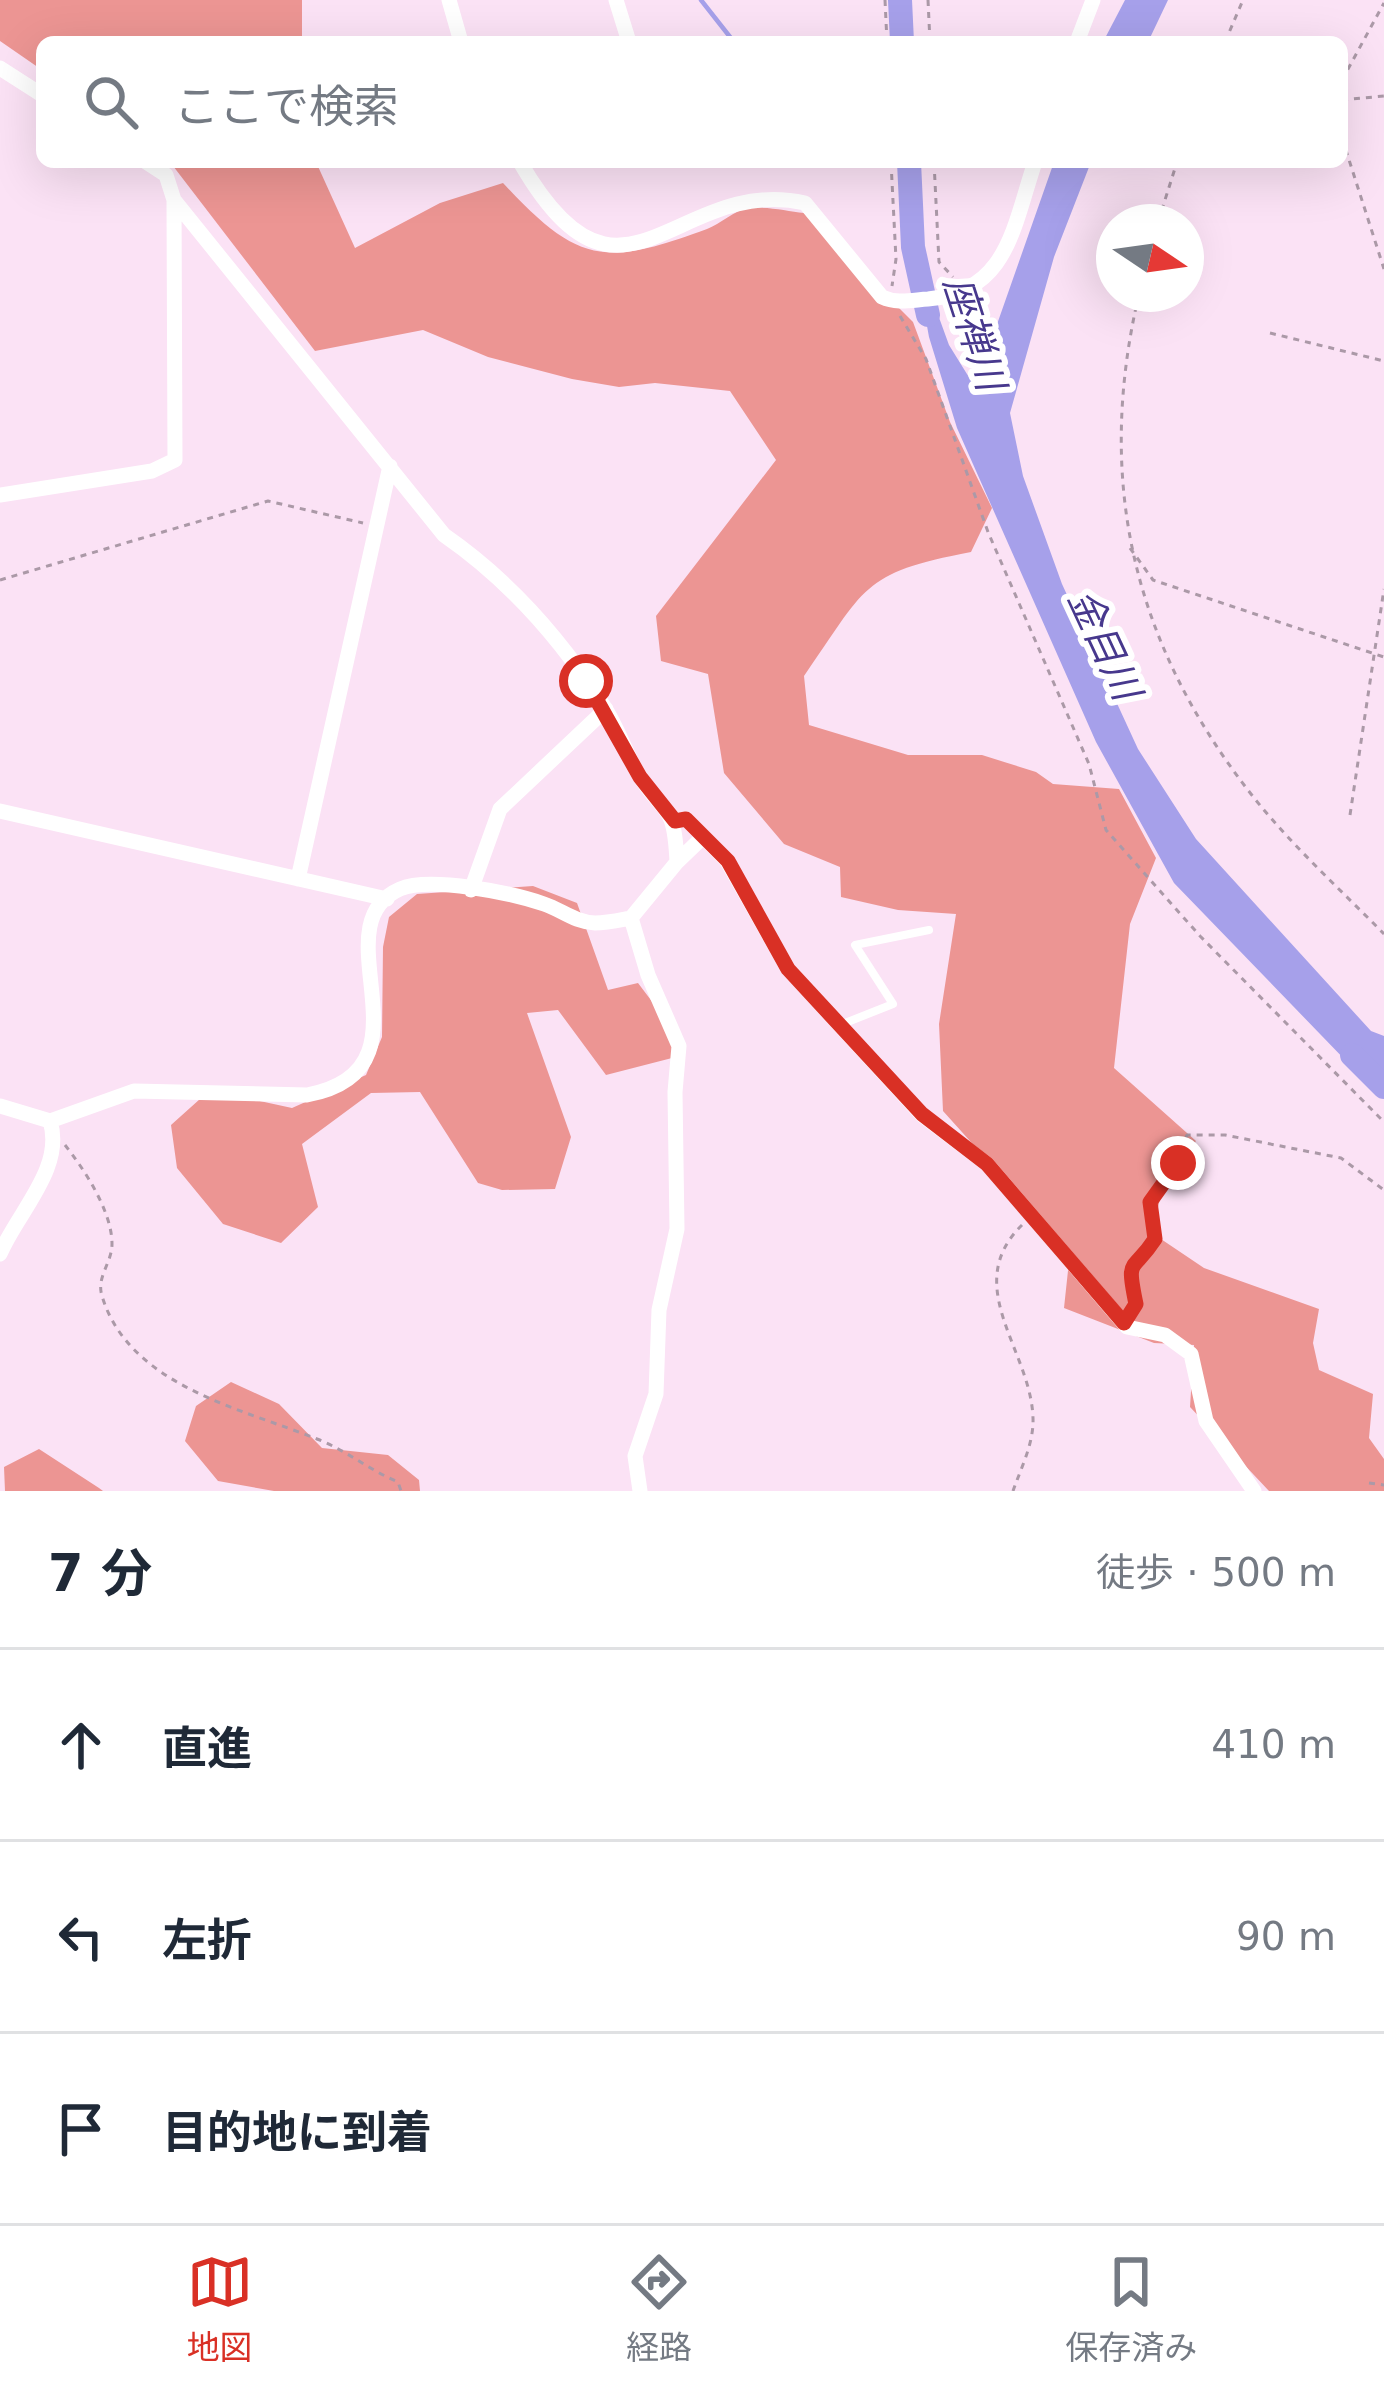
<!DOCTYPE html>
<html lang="ja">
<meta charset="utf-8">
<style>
body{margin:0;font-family:"DejaVu Sans","Noto Sans JP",sans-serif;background:#f2f2f3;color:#1f2937}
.compass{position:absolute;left:1096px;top:204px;width:108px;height:108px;border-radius:50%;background:#fff;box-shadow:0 12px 48px #0002;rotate:103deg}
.stop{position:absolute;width:36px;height:36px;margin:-27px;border:9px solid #d93025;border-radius:50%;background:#fff}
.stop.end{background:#d93025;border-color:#fff;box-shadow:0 3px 12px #0008}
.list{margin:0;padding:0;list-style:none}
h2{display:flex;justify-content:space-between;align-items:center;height:156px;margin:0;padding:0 48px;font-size:51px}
h2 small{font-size:39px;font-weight:400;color:#747a83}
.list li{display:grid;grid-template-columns:78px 1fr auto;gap:36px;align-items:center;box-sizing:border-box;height:192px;padding:0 48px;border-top:3px solid #e0e1e3}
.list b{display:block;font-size:45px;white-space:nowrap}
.list em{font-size:39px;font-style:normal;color:#747a83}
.icon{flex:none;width:66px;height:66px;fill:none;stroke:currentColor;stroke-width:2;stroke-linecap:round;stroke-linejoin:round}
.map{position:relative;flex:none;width:1384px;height:1491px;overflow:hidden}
.search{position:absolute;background:#fff;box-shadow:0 12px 48px #0002;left:36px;right:36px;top:36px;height:132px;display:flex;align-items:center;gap:30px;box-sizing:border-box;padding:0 42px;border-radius:18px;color:#747a83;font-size:45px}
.sheet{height:732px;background:#fff}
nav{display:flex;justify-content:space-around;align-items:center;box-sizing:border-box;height:168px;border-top:3px solid #e0e1e3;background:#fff;font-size:33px;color:#747a83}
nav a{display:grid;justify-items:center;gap:6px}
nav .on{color:#d93025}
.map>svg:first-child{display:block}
</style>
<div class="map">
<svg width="1384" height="1491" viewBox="0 0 1384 1491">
<rect width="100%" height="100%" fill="#fbe2f5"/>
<path fill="#ec9593" d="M0,0H302V42H42V70L0,41Z
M170,162H316L355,248L440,203L503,183C578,264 604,267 707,229C720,224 735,210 748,208C765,206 787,211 804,213L913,322L950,422L992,508L971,552C860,573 866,588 804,676L809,725L908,755H982L1036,772L1053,784L1119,789L1156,858L1130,924L1114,1068L1196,1141L1164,1182L1152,1233L1204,1268L1319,1309L1313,1343L1319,1370L1373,1394L1369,1438L1384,1459V1491H1269L1190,1407L1194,1345L1154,1343L1064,1308L1070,1252L943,1111L939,1024L956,914L898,910L841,897L840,867L784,844L724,773L708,674L661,661L656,616L776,460L730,391L655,383L619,387L572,379L488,357L423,330L315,351Z
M533,886L577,903L608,990L638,983L675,1032L672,1058L606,1075L558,1010L527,1013L571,1137L555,1189L502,1190L478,1183L420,1092L371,1093L302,1144L318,1207L281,1243L223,1224L177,1168L171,1125L210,1090L292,1108L366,1075L382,1037L383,947L389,917L417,894Z
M231,1382L279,1404L322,1448L388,1455L419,1480L420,1491H274L218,1481L185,1441L196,1406Z
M39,1449L99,1488L103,1491H5L4,1467Z"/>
<path fill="#a6a0ea" d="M1125,0H1168L1148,42H1103Z
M1054,162H1091L1054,257L1010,413L1023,476L1062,584L1138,749L1196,839L1371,1031L1384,1036V1082L1350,1065L1174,883L1096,742L957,428L929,337L912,243L949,345L975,387Z"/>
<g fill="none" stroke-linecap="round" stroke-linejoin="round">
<path stroke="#a6a0ea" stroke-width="4.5" d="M701,0L734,42"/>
<path stroke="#a6a0ea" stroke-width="24" d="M900,0L902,42
M909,162L913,247L928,315
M1352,1055L1384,1087"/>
<path stroke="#ab99a7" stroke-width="3" stroke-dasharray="6 6" stroke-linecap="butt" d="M885,0L887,42
M928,0L930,42
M1225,42L1243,0
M1342,80L1384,3
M1342,100L1384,96
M1342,138L1384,269
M891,162L896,259L892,286
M934,162L939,262L953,277
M1158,222L1177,162
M1139,294C1095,481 1133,643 1251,794C1290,844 1340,889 1384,934
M900,316L926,359L988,532L1089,764L1106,830L1200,936L1384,1122
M1270,333L1384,361
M1130,548L1153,580L1384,657
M0,580L268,501L363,523
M1350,815L1384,589
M65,1145C84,1169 112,1211 112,1244C112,1263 96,1277 102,1296C129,1386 243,1409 317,1439C346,1450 369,1470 398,1482L401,1491
M1134,1309C1137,1279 1119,1265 1153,1245L1156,1230L1150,1202L1174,1171L1187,1135H1225L1341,1158L1384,1190
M1369,1483L1384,1485
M1013,1491C1021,1468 1034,1443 1033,1418C1031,1350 960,1286 1022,1225"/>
<path stroke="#fff" stroke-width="8" d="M840,1025L893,1004L855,945L929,930"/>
<path stroke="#fff" stroke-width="15" d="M449,0L461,42
M616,0L629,42
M1077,42L1093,0
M0,68L42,95
M520,162C622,339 675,174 805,203L882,297C897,304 912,300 928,299C1008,292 1013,227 1035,162
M0,495L152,471L175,460L174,200L166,175L146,162
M0,811L387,899
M675,821L686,819L727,861L788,969L922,1115L987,1164L1127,1327L1165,1335L1191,1354L1206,1421L1254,1491
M677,862L703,837
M298,879L390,466
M471,890L500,809L606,709
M631,918L648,975L679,1046L675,1092L677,1229L659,1310L656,1394L635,1456L640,1491
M0,1106L50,1121L134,1091L307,1095C441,1070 316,926 400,889C430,876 512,893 544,904C562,910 574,922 595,923C607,923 620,920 631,918L677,862C674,798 664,818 637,772C625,751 617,726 603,705C561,639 509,580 444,535L174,200
M0,1254C17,1213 65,1168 50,1121"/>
</g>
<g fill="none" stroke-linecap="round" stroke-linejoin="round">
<path stroke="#d93025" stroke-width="15" d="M586,681L640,777L675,821L686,819L728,861L788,969L922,1114L987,1164L1124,1323L1136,1304C1126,1256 1132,1274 1155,1239L1150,1202L1178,1163"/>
</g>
<g text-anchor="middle" stroke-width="12" stroke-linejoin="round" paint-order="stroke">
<g font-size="39" font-style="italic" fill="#47388d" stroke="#fff">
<text transform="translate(975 333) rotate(72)" y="14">座禅川</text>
<text transform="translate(1105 644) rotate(65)" y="14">金目川</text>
</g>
</g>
</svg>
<svg class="compass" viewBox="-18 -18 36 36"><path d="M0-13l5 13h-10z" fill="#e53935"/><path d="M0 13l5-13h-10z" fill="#747a83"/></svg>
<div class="stop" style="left:586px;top:681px"></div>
<div class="stop end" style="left:1178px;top:1163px"></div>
<div class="search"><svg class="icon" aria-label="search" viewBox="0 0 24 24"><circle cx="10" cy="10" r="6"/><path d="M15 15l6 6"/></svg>ここで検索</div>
</div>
<section class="sheet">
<h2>7 分<small>徒歩 · 500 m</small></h2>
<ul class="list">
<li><svg class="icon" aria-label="ahead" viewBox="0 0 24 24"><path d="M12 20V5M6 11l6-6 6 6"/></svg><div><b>直進</b></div><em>410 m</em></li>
<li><svg class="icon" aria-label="left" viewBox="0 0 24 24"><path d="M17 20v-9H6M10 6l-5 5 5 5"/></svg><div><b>左折</b></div><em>90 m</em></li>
<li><svg class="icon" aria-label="arrive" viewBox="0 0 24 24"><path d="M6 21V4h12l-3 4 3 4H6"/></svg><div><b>目的地に到着</b></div></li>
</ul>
</section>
<nav>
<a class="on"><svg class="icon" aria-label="map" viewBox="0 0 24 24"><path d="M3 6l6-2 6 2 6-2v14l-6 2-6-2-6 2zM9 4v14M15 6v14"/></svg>地図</a>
<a><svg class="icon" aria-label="directions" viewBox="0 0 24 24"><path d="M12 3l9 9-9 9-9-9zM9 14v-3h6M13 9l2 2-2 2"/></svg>経路</a>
<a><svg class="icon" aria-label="saved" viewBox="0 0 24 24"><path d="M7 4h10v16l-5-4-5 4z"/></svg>保存済み</a>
</nav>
